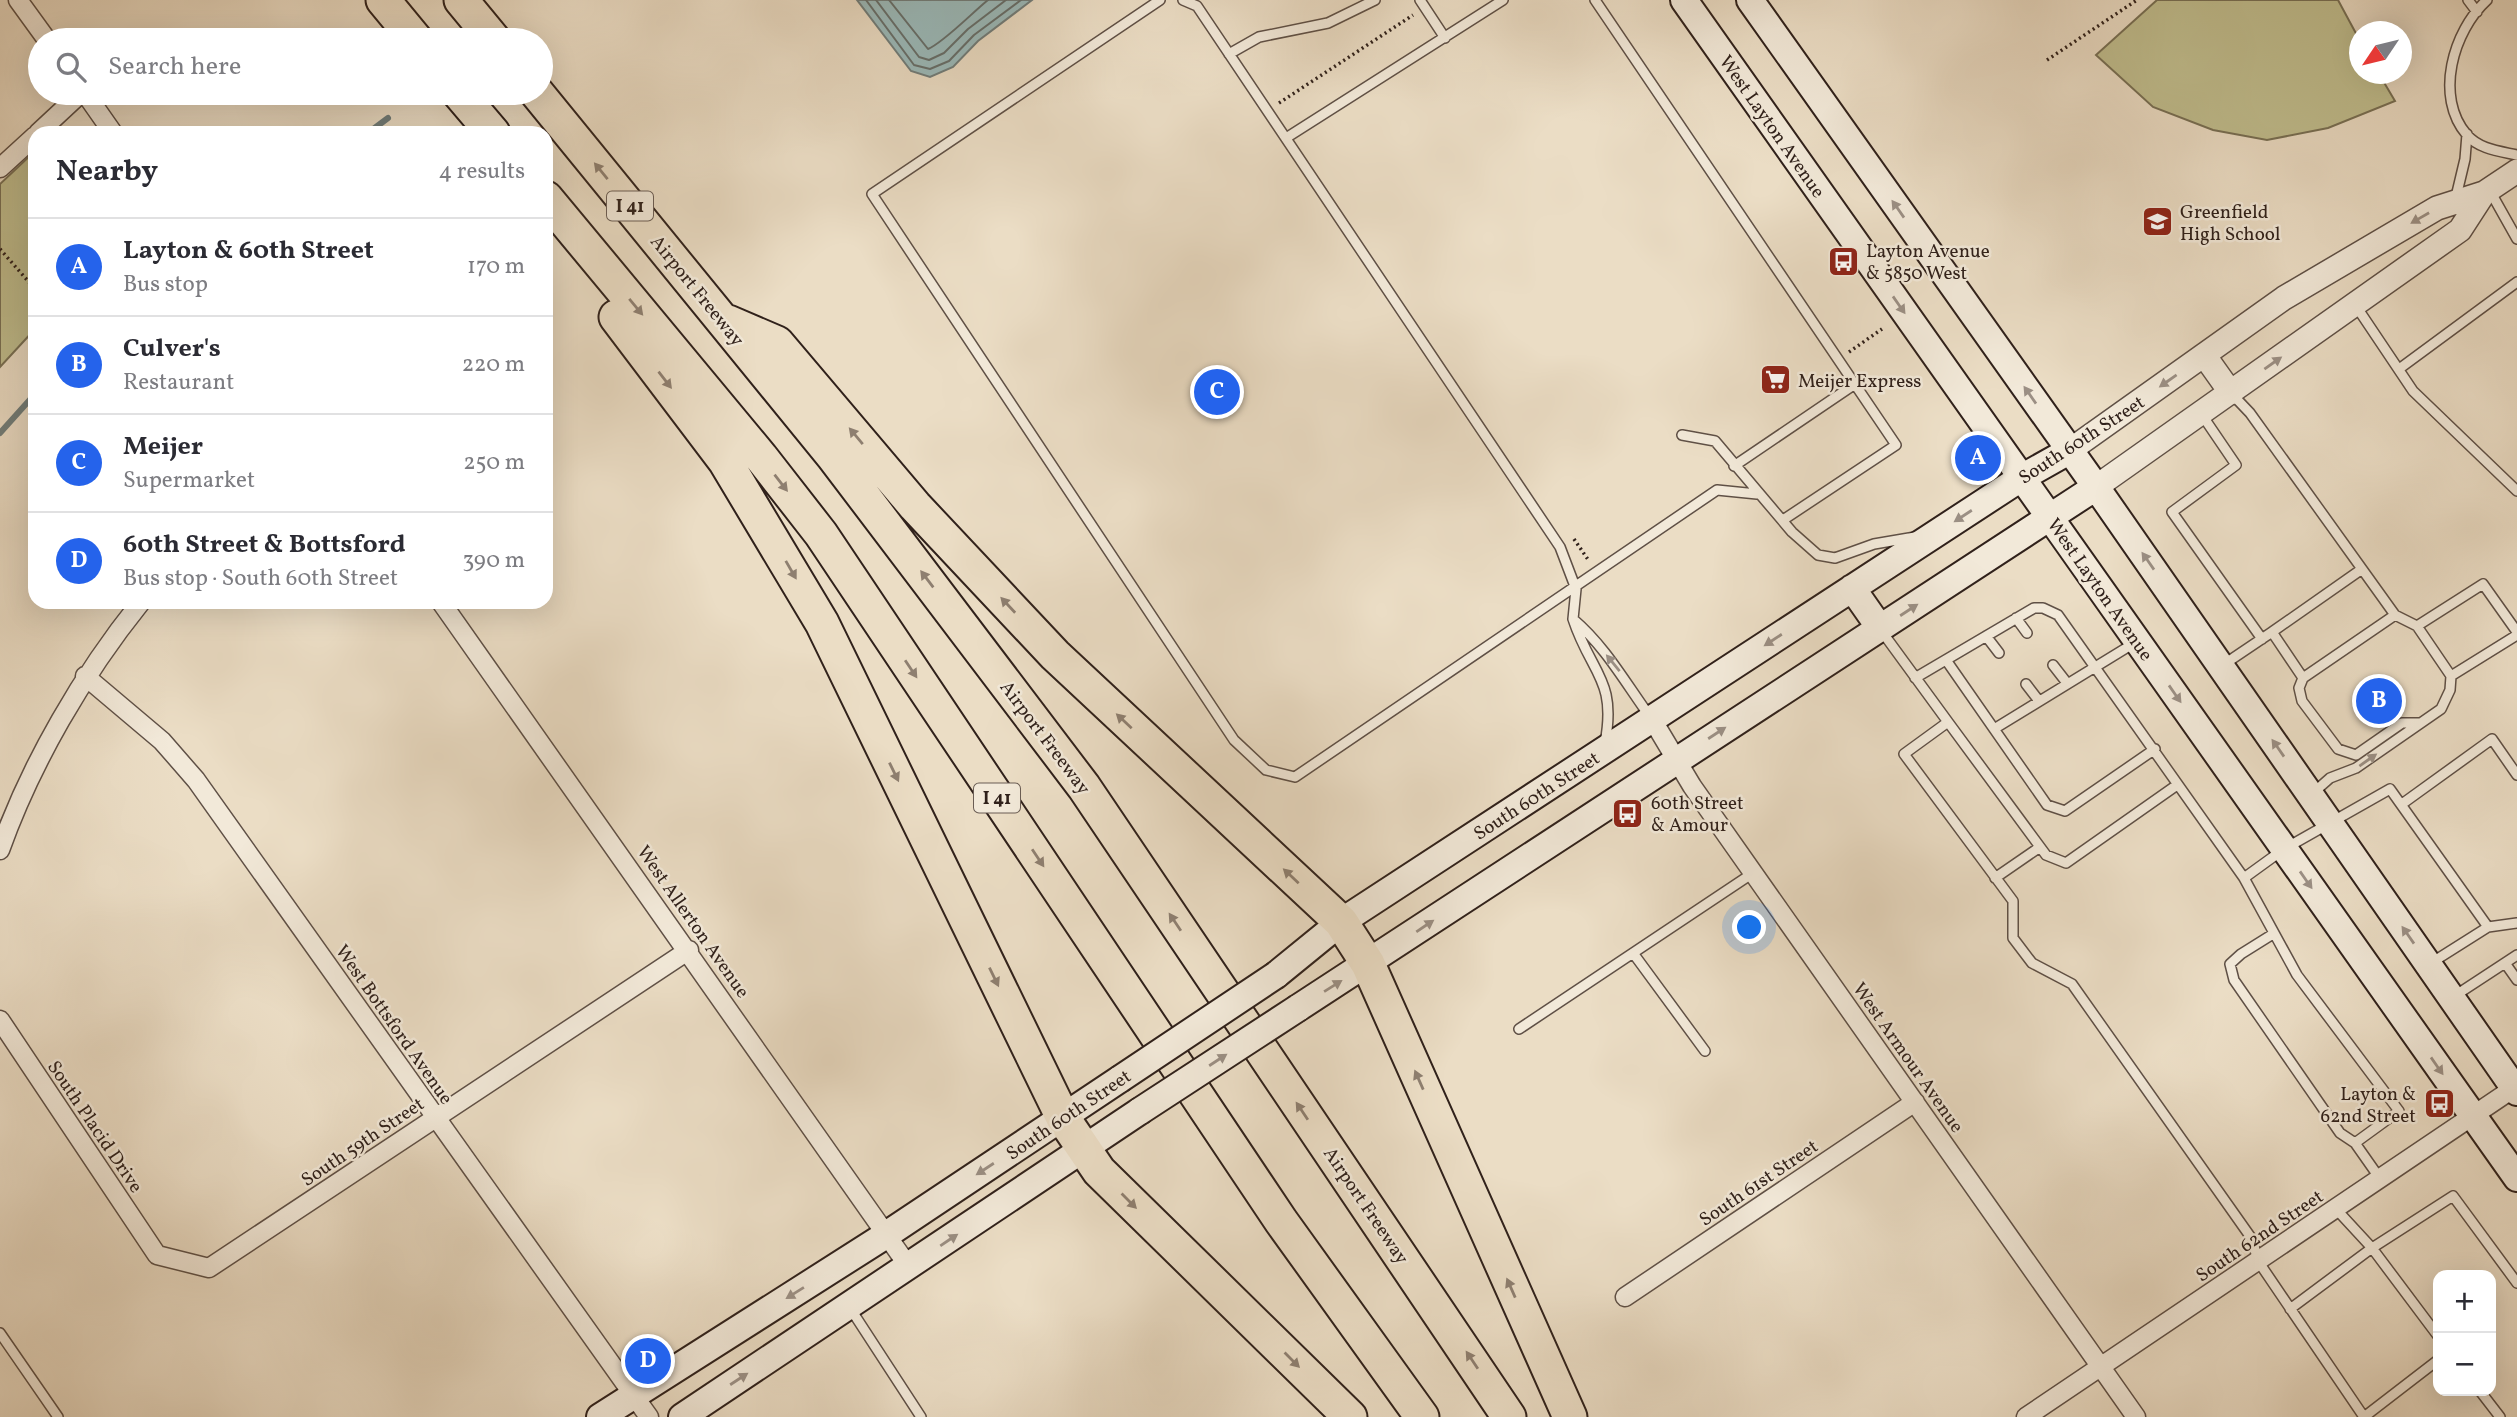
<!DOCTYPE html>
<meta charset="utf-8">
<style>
body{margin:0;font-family:Vollkorn,serif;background:#f7f7f7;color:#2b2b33}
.controls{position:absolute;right:21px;bottom:21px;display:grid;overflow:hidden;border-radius:14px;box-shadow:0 7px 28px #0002}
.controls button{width:63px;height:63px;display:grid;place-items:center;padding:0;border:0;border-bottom:2px solid #e1e1e2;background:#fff;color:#2b2b33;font:35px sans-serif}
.compass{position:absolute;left:2349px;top:21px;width:63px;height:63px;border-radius:50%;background:#fff;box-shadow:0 7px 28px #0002;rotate:235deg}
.you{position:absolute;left:1750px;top:928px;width:24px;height:24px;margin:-18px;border:5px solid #fff;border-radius:50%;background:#1a73e8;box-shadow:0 0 0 10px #1a73e833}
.badge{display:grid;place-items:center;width:46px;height:46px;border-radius:50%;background:#2563eb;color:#fff;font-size:23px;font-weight:700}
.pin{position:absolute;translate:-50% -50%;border:4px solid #fff;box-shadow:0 2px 7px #0006}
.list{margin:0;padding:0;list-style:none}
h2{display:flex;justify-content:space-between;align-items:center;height:91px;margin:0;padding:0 28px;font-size:30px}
h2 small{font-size:23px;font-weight:400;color:#7c7c81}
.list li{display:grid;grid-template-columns:46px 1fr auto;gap:21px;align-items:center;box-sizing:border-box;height:98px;padding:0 28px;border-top:2px solid #e1e1e2}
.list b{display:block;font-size:26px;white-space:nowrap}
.list p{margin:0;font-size:23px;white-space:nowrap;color:#7c7c81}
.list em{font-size:23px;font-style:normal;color:#7c7c81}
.icon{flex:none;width:38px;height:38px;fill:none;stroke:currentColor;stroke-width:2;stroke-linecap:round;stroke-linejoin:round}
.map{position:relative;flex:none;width:2517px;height:1417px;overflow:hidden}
.search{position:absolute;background:#fff;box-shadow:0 7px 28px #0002;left:28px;top:28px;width:525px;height:77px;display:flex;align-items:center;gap:18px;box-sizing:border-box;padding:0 24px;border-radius:38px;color:#7c7c81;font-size:26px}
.panel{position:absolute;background:#fff;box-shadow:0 7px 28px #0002;left:28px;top:126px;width:525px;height:483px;border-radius:21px}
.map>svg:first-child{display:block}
</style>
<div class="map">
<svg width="2517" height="1417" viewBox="0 0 2517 1417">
<rect width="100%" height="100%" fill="#ebddc5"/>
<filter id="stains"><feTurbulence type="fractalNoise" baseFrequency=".00286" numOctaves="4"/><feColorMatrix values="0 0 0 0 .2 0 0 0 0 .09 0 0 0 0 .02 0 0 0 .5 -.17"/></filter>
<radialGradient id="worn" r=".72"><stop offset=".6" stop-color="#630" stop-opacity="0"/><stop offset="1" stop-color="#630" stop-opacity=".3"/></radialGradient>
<path fill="#c0be8f" stroke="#787055" stroke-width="2" d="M2157,0H2338L2359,39L2360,74H2379L2395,101L2328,128L2267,140L2213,130L2153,107L2096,55Z
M35,151V329L0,367V184Z"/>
<path fill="#9ababb" stroke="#707d7b" stroke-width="2" d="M857,0H1032L978,41L953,67L930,77L911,71Z"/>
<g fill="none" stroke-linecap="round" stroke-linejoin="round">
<path stroke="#656e6b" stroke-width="2" d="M866,0L914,65L930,69L949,61L974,35L1021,0
M876,0L919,57L929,60L944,53L968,29L1006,0
M889,0L928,49C943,43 973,12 988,0"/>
<path stroke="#707d7b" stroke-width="6" d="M368,133L388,118
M0,433L35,394"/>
<defs>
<path id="service" d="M1160,0L872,194L1234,740L1266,770L1295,777L1717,490L1757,494
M1183,0L1197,6L1560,547L1576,589L1573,619
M1420,0L1445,38
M1595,0L1896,445L1783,520
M2468,0L2477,12
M2487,0C2453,31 2434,97 2467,135C2479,149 2499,151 2517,155
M1229,54L1259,37L1328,23L1375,0
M1286,138L1503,0
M2490,191L2517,239
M2455,201L2465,159L2467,134
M2356,306L2413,391L2517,491
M2399,369L2517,282
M2231,393L2250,413L2362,569
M2202,415L2236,465L2172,512L2262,639
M1682,435L1715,441L1792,532L1818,555L1835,558L1874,544L1915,537
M1734,466L1855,384
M2016,618L2027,633
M1880,629L1948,722L1904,754L2013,901V938L2032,963L2072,984L2252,1239L2258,1261L2364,1417
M2272,632L2362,569L2395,615
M1986,636L1999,653
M1946,660L2047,805L2065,811L2155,749
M2053,665L2067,683
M2223,665L2272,632L2303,678L2395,615L2417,626L2483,584L2517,632
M2451,676L2517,635
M1915,678L2034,608H2043L2058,615L2244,878L2297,975L2399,1111L2355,1143L2381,1180
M2303,678L2299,688L2302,701L2338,749L2356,755L2402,723H2420
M2026,684L2039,701
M1948,722L2046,855L2066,863L2177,785
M1994,729L2136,642
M1605,743C1617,679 1591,674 1573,619C1606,647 1626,684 1651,718
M2313,793L2330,778L2356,768L2441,709L2450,690L2451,676L2417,626
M2402,804L2492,739L2517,775
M1995,878L2040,847
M2244,878L2284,849L2390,789L2488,927L2431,963
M2488,927L2517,923
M2273,934L2241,954L2230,964L2234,980L2340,1133L2355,1143
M1633,953L1705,1051
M2505,963L2517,980
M2453,997L2517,955
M1519,1029L1753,873
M850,1308L921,1417
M2290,1309L2372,1248L2336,1209
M0,1333L58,1417
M2438,1336L2372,1248L2453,1196L2517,1283
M2480,1391L2500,1417
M2364,1417L2438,1360"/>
<path id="minor" d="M18,0L47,40
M85,93L113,133
M38,133L81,93
M0,168L35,136
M441,602L909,1267
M85,676L162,741L196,780L649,1417
M1652,719L1692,786L2136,1417
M0,850C31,763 83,674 141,602
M0,1020L157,1255L209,1268L689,950
M1625,1297L1915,1102
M2026,1417L2514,1088"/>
<path id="tertiary" d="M2204,355L2231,393
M2069,451L2284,298L2437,208L2484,193L2517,171
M2096,487L2460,230L2484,193"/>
<path id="secondary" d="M1684,0L2517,1178
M1750,0L2096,487L2517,1092
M1852,588L1880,628
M1276,975L1341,922L2021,478L2069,451
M1298,1008L2096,487
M600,1417L886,1235L1120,1079
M682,1417L1140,1111"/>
<path id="motorway" d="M383,0L416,40
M461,0L494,40
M459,93L493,133
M537,93L833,456L1084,787L1509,1417
M546,198L761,457L821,534L1281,1221L1422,1417
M616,317L725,461L822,623L1063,1118L1099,1171L1350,1417
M728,322L777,343L915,506L1055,655L1341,922L1368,964L1570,1417"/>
</defs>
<use href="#service" stroke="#5f5046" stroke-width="12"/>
<use href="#minor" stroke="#5f5046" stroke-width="21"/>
<use href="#tertiary" stroke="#5f5046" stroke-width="26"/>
<use href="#secondary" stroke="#30211b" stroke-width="30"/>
<use href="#motorway" stroke="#30211b" stroke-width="37"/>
<path stroke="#30211b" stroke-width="3.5" stroke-dasharray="2 3.5" stroke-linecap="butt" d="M2047,60L2137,0
M1279,103L1413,15
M0,249L35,289
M1849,352L1882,329
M1574,539L1589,561"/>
<use href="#service" stroke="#f2e9d9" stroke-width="9"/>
<use href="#minor" stroke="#f2e9d9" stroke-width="18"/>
<use href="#tertiary" stroke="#f2e9d9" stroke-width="23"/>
<use href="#secondary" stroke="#f2e9d9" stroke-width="26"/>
<use href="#motorway" stroke="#ebddc5" stroke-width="33"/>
<defs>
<path id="secondary-bridge" d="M1120,1079L1276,975
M1140,1111L1298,1008"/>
</defs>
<use href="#secondary-bridge" stroke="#30211b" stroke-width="30" stroke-linecap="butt"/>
<use href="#secondary-bridge" stroke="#f2e9d9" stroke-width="26"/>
</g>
<defs><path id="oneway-solid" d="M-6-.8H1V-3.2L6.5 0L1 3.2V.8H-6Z" transform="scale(1.75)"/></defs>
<g fill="#8e7f70">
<use href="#oneway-solid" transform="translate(601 171) rotate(-129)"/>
<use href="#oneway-solid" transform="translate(636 307) rotate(50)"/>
<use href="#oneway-solid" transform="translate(665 380) rotate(52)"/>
<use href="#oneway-solid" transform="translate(856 436) rotate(-130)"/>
<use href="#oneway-solid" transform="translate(781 483) rotate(52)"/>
<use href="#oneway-solid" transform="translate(791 570) rotate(60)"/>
<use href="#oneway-solid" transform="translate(927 579) rotate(-127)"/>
<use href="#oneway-solid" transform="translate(1008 605) rotate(-133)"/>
<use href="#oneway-solid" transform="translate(911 669) rotate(56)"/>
<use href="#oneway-solid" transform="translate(1124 721) rotate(-137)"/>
<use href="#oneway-solid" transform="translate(894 772) rotate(64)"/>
<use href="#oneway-solid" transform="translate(1038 858) rotate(56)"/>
<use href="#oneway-solid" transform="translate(1291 876) rotate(-137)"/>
<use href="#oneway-solid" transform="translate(1175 922) rotate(-124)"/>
<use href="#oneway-solid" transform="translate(994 977) rotate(64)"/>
<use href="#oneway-solid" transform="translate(1419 1080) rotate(-114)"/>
<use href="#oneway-solid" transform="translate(1302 1111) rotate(-124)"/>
<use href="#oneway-solid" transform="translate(1129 1201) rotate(45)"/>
<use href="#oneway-solid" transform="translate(1511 1288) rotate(-114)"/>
<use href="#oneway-solid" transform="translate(1292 1360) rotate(45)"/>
<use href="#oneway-solid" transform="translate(1472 1360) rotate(-124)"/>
</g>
<g fill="#9b8f84">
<use href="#oneway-solid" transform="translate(1898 209) rotate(-125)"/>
<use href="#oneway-solid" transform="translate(2420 218) rotate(150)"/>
<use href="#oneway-solid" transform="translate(1899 305) rotate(55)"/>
<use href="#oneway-solid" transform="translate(2273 363) rotate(-35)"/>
<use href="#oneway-solid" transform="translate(2168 381) rotate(145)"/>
<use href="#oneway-solid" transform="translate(2030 395) rotate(-125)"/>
<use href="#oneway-solid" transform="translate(1963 516) rotate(147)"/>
<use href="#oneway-solid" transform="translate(2148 561) rotate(-125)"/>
<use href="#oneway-solid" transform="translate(1909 610) rotate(-33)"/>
<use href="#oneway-solid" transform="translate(1773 640) rotate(147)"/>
<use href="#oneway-solid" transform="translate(1613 663) rotate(-129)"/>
<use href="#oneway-solid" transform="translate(2175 694) rotate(55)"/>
<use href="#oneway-solid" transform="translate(1717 733) rotate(-33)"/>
<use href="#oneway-solid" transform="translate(2278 748) rotate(-125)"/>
<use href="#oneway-solid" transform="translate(2368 760) rotate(-35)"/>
<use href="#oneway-solid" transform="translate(2306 880) rotate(55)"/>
<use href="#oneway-solid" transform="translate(1425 926) rotate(-34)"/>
<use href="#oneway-solid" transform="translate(2408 935) rotate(-125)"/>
<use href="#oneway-solid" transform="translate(1333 986) rotate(-32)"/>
<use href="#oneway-solid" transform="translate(1218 1060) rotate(-33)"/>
<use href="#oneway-solid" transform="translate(2437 1066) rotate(55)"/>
<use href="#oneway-solid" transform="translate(985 1169) rotate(147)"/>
<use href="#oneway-solid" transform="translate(949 1240) rotate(-34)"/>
<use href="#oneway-solid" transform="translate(795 1293) rotate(148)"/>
<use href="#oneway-solid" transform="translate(739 1379) rotate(-33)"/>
</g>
<defs>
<symbol id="school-square" viewBox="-11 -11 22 22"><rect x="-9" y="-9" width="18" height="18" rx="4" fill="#8f2418" stroke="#f2e9d9"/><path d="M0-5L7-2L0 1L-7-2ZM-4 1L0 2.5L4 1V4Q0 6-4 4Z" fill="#fff"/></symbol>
<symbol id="bus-square" viewBox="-11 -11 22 22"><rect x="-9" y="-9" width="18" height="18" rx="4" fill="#8f2418" stroke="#f2e9d9"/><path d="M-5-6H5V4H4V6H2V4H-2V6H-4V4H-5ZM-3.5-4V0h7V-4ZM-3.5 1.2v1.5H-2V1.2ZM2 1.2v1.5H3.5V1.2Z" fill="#fff"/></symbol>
<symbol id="supermarket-square" viewBox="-11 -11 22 22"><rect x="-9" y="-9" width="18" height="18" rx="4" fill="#8f2418" stroke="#f2e9d9"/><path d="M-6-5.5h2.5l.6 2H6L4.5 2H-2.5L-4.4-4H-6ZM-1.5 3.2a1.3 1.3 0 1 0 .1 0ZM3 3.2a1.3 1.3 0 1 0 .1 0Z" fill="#fff"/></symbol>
</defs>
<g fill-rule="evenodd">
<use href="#school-square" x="2140" y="204" width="35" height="35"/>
<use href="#bus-square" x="1826" y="244" width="35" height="35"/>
<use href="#supermarket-square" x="1758" y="362" width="35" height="35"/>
<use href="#bus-square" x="1610" y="796" width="35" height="35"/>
<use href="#bus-square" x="2422" y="1086" width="35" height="35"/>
</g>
<g text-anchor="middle" stroke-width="5" stroke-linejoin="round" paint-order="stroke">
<g fill="#f2e9d9" stroke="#6a5d54" stroke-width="2">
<rect x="607" y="191.5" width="46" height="29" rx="5"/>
<rect x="974" y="783.5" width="46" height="29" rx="5"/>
</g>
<g font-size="18" font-weight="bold" fill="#30211b">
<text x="630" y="212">I 41</text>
<text x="997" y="804">I 41</text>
</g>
<g font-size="19" fill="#30211b" stroke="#f2e9d9">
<text transform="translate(1773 126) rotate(55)" y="7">West Layton Avenue</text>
<text transform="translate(698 290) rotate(51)" y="7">Airport Freeway</text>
<text transform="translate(2081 439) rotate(-33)" y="7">South 60th Street</text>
<text transform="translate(2101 589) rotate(55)" y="7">West Layton Avenue</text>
<text transform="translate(1046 737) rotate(53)" y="7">Airport Freeway</text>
<text transform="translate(1536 795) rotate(-33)" y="7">South 60th Street</text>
<text transform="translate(694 921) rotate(55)" y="7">West Allerton Avenue</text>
<text transform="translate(395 1024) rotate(55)" y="7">West Bottsford Avenue</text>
<text transform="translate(1909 1057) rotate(55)" y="7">West Armour Avenue</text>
<text transform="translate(1068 1114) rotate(-34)" y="7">South 60th Street</text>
<text transform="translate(96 1126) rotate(56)" y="7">South Placid Drive</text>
<text transform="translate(362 1141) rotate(-34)" y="7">South 59th Street</text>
<text transform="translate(1758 1182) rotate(-34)" y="7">South 61st Street</text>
<text transform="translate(1367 1205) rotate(56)" y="7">Airport Freeway</text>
<text transform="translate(2259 1235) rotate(-34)" y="7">South 62nd Street</text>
</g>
<g font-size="19" fill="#30211b" stroke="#f2e9d9" text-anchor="start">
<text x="2180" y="218">Greenfield<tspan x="2180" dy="22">High School</tspan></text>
<text x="1866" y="257">Layton Avenue<tspan x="1866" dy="22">&amp; 5850 West</tspan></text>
<text x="1798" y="387">Meijer Express</text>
<text x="1651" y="809">60th Street<tspan x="1651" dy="22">&amp; Amour</tspan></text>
<text x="2416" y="1100" text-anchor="end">Layton &amp;<tspan x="2416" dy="22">62nd Street</tspan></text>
</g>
</g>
<rect width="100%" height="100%" filter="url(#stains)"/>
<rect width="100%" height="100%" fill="url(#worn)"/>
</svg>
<div class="controls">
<button>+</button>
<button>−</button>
</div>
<svg class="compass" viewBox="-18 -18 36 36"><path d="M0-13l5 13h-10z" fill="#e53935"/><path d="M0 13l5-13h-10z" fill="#7c7c81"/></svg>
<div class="you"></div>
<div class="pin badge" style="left:1978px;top:458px">A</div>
<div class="pin badge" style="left:2379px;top:701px">B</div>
<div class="pin badge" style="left:1217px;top:392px">C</div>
<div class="pin badge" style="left:648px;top:1361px">D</div>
<div class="search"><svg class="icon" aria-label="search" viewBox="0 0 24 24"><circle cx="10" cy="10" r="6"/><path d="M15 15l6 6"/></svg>Search here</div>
<section class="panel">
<h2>Nearby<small>4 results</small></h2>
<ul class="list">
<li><span class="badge">A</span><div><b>Layton &amp; 60th Street</b><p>Bus stop</p></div><em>170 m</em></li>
<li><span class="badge">B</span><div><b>Culver's</b><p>Restaurant</p></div><em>220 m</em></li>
<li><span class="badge">C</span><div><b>Meijer</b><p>Supermarket</p></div><em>250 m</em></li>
<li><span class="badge">D</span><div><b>60th Street &amp; Bottsford</b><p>Bus stop · South 60th Street</p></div><em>390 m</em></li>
</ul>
</section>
</div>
